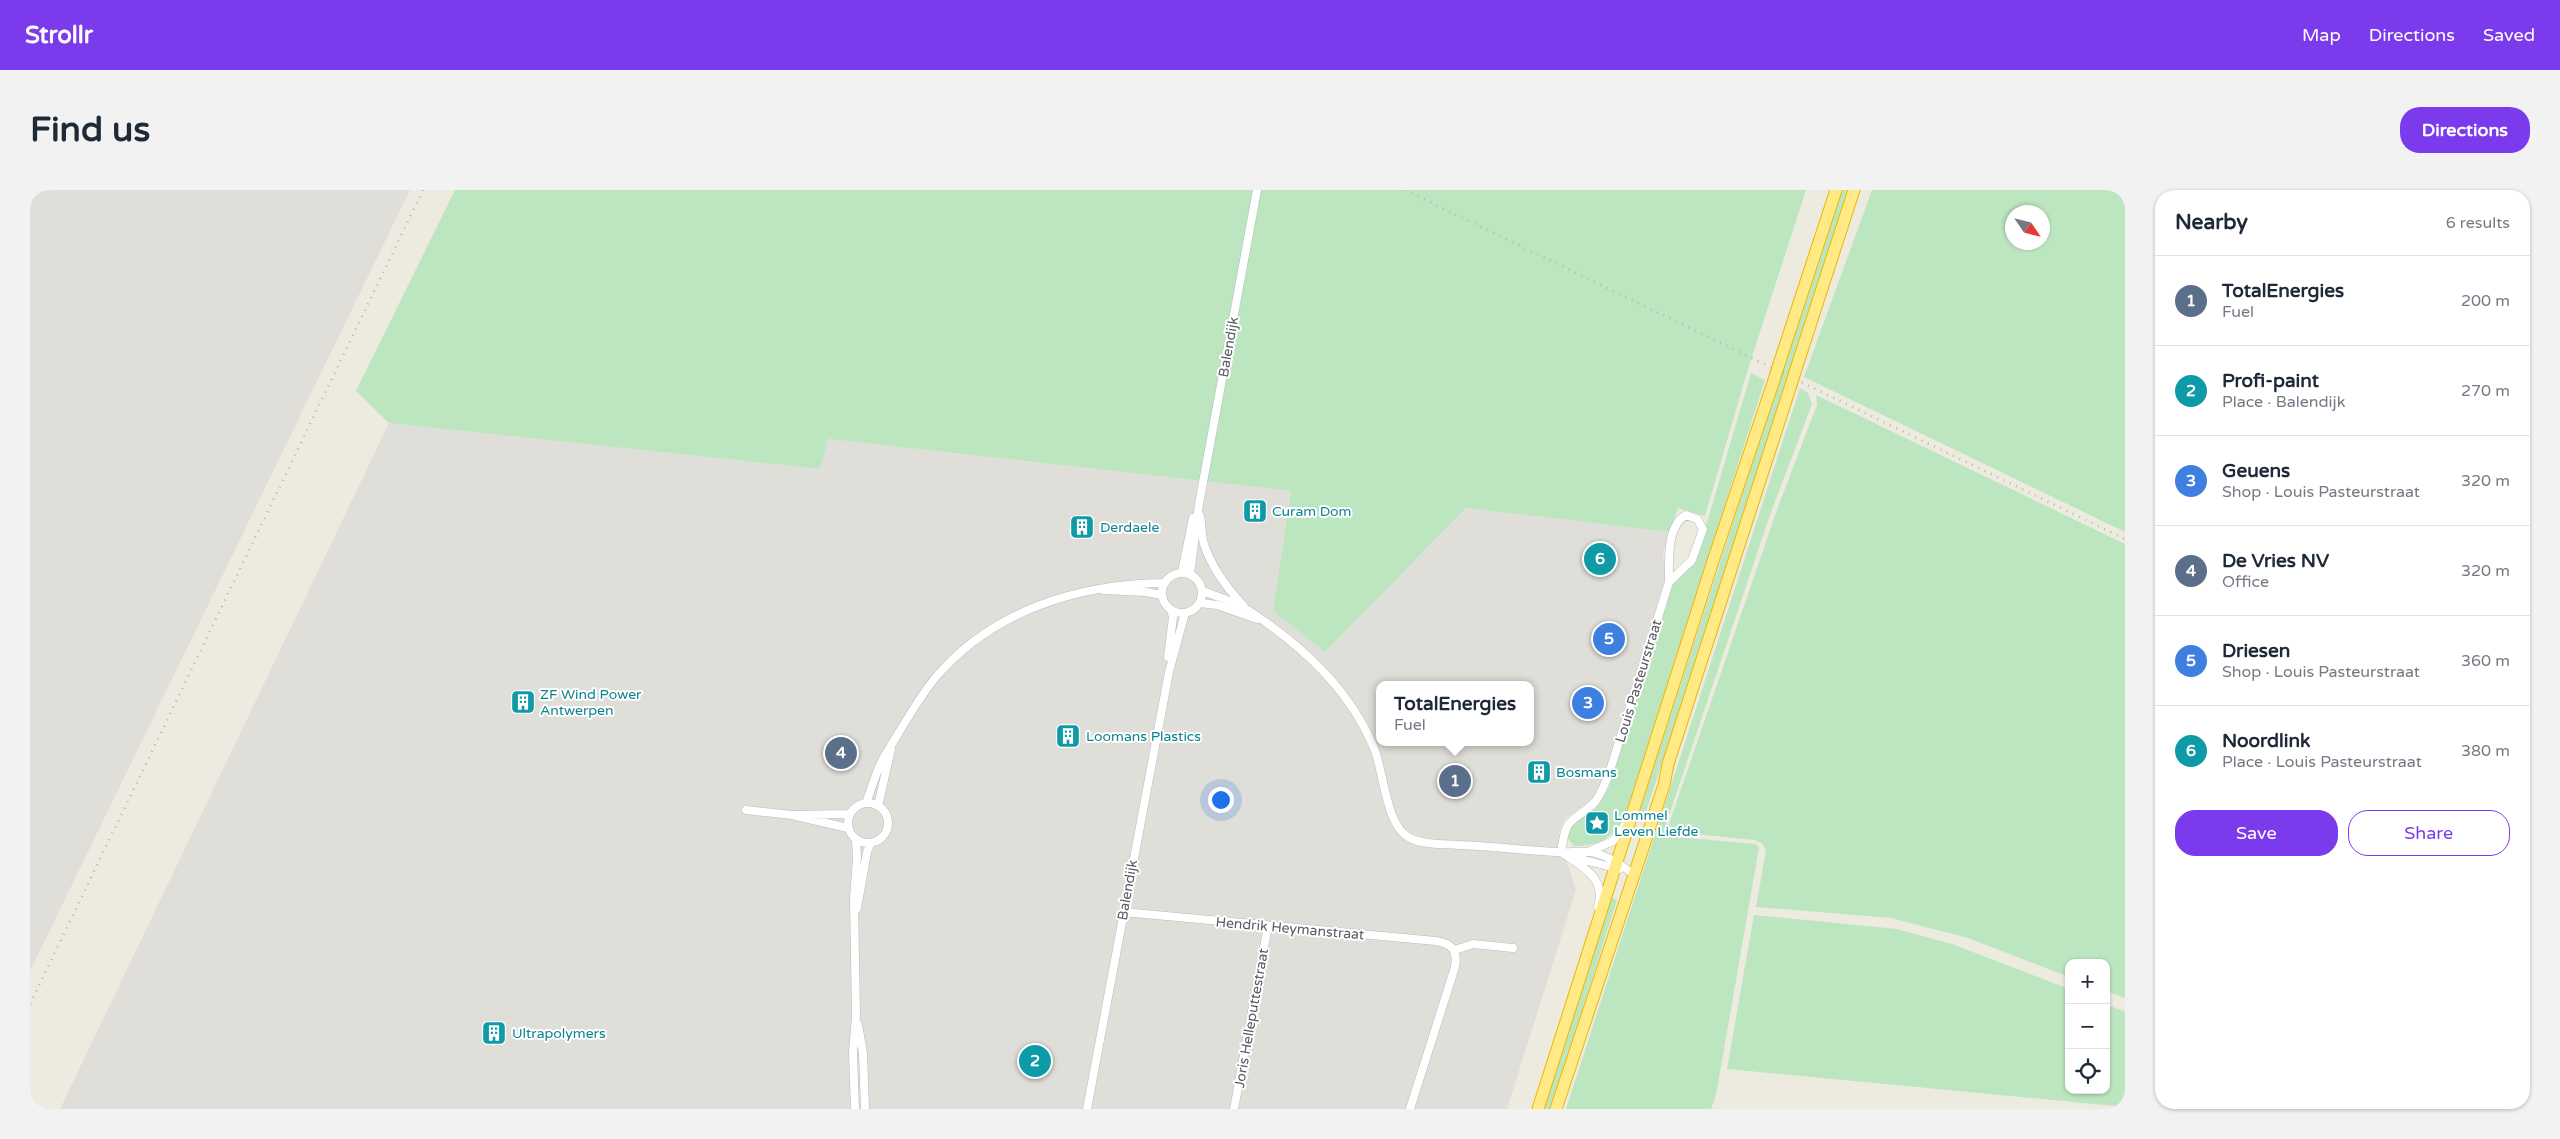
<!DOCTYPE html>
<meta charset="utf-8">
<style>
body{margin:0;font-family:"Varela Round",sans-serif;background:#f2f2f3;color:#1f2937}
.controls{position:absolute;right:15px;bottom:15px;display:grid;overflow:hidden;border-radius:10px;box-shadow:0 1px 4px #0004}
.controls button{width:45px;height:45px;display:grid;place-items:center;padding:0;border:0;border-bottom:1px solid #e0e1e3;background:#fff;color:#1f2937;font:25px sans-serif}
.compass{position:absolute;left:1975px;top:15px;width:45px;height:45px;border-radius:50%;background:#fff;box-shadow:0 1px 4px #0004;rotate:125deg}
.you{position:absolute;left:1190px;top:609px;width:18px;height:18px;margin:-12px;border:4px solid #fff;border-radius:50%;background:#1a73e8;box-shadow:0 0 0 8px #1a73e833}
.badge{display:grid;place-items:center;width:32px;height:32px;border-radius:50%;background:#7c3aed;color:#fff;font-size:16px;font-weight:700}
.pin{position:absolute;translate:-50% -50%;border:2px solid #fff;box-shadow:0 1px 5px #0006}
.popup{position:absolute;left:1346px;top:491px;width:158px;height:65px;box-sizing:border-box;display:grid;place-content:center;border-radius:10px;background:#fff;filter:drop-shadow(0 1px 4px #0005);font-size:16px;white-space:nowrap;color:#747a83}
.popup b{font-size:19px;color:#1f2937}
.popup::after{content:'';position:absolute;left:50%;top:100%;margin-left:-10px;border:10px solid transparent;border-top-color:#fff}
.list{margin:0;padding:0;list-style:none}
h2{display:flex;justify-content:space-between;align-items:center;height:65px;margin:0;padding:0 20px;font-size:21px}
h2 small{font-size:16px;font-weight:400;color:#747a83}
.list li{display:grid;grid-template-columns:32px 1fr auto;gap:15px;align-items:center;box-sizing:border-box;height:90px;padding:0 20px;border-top:1px solid #e0e1e3}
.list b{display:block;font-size:19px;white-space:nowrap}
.list p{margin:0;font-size:16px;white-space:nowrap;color:#747a83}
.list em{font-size:16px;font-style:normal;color:#747a83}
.actions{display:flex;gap:10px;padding:15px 20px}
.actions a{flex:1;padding:11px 0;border:1px solid #7c3aed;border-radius:20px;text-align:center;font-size:18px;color:#7c3aed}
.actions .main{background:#7c3aed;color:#fff}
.icon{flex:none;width:28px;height:28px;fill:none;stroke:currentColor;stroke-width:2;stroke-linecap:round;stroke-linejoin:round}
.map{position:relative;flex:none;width:2095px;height:919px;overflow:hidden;border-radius:20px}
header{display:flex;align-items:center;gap:30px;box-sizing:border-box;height:70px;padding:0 25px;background:#7c3aed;color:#fff}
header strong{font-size:24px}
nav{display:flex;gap:28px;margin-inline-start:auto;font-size:18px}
.intro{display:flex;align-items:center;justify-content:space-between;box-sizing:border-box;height:120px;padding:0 30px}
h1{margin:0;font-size:35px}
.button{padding:12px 22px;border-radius:20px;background:#7c3aed;color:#fff;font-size:18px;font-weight:700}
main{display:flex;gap:30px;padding:0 30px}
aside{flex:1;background:#fff;border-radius:20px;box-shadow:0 1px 4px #0004}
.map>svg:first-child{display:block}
</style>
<header>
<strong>Strollr</strong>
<nav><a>Map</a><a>Directions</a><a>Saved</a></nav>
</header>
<div class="intro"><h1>Find us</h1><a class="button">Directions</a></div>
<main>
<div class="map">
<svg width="2095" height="919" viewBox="0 0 2095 919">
<rect width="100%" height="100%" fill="#edebe0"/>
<path fill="#e0ded8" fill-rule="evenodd" d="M0,0H380L0,781Z
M359,233L790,279L797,249L1261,301L1243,421L1295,462L1436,318L1640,342L1633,363L1636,386L1571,595L1562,610L1536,628L1530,639L1529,646L1546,700L1477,919H30ZM1350,495H1500V552H1350Z"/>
<path fill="#bce6bf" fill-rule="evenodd" d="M425,0H1776L1718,179L1675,326L1648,318L1640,342L1436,318L1295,462L1243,421L1261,301L798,249L790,279L359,233L326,201Z
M1811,0H1818L1614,628L1608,626Z
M1842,0H2095V342L1774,187ZM1982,22H2012V52H1982Z
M1721,183L1735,190L1594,629C1582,649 1567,656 1544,656L1538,649L1541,636L1565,619L1578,599L1643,394L1665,373Z
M1770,198L1778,203L1782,214L1741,322L1634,640L1636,646L1726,654L1729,658L1686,905L1681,919H1536Z
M1786,205L2095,354V808L2076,801V773H2039V787L1938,748L1861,728L1726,717L1736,660L1733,654L1725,650L1643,642L1639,634L1748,317L1787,215Z
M1581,708L1587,710L1521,919H1513Z
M1724,725L1867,739L1922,754L2039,799V900H2076V814L2095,822V917L1697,879Z"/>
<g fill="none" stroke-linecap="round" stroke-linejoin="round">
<defs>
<path id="minor" d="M1170,326C1172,335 1171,345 1174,354C1181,376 1197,398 1213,415
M1152,382L1163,328
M1132 403a20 20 0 1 1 40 0a20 20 0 1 1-40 0Z
M1160,384L1169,314L1227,0
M1074,400L1116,402L1132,405
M1173,401C1188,407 1204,411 1218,420C1271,455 1319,498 1344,558C1354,583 1356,634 1378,647C1392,655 1415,654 1430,655C1463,656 1496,661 1528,662C1541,663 1553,660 1566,663C1579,667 1589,673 1599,681
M1170,413L1187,415L1227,429
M1138,467L1143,427L1141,420
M818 633a20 20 0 1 1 40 0a20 20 0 1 1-40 0Z
M836,613C842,598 846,581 854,567C871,540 886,511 906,487C963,420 1049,394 1134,393
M848,616L861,559
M716,620L762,625L819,624
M766,626L818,638
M1560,661L1583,651L1595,635
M1531,662C1537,623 1540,636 1565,612C1570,606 1574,595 1578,587L1639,392C1639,373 1636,336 1656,325L1667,329L1673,339L1662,370L1639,392
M1531,662C1551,676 1577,687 1568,717
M1547,668L1589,679
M827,718L837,662L841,653
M1093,722L1406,751C1422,754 1428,760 1425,777L1380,919
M1425,760L1443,754L1483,758
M828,835L833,863L835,919
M825,919L823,863L826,826L824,708L827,668L826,650
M1057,919L1139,482L1155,423
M1204,919L1238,736"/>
<path id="highway" d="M1749,174L1806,0
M1765,182L1824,0
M1508,919L1684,368L1745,187
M1526,919L1634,595L1638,574L1761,195"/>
</defs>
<use href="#minor" stroke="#b8bac0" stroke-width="9"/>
<use href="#highway" stroke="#edb600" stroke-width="13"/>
<use href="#minor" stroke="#fff" stroke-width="8"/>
<use href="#highway" stroke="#ffea85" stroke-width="11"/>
<path stroke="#b4b5b5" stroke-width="2.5" stroke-dasharray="1 6" stroke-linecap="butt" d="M1375,0L2095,349
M0,814L393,0"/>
<defs>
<path id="highway-bridge" d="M1745,187L1749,174
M1761,195L1765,182"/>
</defs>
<use href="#highway-bridge" stroke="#edb600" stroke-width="13" stroke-linecap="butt"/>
<use href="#highway-bridge" stroke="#ffea85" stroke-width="11"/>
</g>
<defs>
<symbol id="building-square" viewBox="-11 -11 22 22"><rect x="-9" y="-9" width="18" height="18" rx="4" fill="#0f9aa8" stroke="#fff"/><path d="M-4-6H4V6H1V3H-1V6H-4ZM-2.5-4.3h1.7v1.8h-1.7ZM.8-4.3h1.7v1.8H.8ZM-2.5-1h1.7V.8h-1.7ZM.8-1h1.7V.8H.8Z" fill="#fff"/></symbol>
<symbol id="sight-square" viewBox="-11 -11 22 22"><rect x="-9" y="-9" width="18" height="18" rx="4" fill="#0f9aa8" stroke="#fff"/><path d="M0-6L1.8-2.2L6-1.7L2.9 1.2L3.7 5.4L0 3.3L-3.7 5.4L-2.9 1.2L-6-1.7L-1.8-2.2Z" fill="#fff"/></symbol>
</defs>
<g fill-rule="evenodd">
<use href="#building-square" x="1211" y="307" width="28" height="28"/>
<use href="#building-square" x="1038" y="323" width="28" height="28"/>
<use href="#building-square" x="479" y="498" width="28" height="28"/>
<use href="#building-square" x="1024" y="532" width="28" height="28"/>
<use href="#building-square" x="1495" y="568" width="28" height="28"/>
<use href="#sight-square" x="1553" y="619" width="28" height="28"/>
<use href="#building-square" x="450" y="829" width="28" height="28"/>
</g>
<g text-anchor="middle" stroke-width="4" stroke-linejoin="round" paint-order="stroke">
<g font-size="14" fill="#595c62" stroke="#fff">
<text transform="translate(1198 157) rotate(-80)" y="5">Balendijk</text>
<text transform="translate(1608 491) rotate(-73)" y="5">Louis Pasteurstraat</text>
<text transform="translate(1097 700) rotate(-80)" y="5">Balendijk</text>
<text transform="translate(1260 738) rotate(5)" y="5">Hendrik Heymanstraat</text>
<text transform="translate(1221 828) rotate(-80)" y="5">Joris Helleputtestraat</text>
</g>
<g font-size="14" fill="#0d838f" stroke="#fff" text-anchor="start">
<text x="1242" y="326">Curam Dom</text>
<text x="1070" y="342">Derdaele</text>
<text x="510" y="509">ZF Wind Power<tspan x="510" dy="16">Antwerpen</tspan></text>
<text x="1056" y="551">Loomans Plastics</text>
<text x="1526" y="587">Bosmans</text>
<text x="1584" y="630">Lommel<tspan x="1584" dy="16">Leven Liefde</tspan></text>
<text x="482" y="848">Ultrapolymers</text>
</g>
</g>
</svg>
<div class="controls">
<button>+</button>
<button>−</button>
<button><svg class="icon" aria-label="locate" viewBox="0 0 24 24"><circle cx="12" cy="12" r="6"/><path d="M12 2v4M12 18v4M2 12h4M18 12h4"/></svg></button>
</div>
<svg class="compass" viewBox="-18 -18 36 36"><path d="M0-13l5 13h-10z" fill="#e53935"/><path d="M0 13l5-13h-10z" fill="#747a83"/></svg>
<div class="you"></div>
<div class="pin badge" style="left:1425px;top:591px;background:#5c6f8a">1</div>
<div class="popup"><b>TotalEnergies</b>Fuel</div>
<div class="pin badge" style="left:1005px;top:871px;background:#0f9aa8">2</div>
<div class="pin badge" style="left:1558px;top:513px;background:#3f7fe0">3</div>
<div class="pin badge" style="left:811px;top:563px;background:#5c6f8a">4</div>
<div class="pin badge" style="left:1579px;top:449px;background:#3f7fe0">5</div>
<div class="pin badge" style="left:1570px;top:369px;background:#0f9aa8">6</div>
</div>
<aside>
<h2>Nearby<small>6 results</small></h2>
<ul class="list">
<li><span class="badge" style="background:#5c6f8a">1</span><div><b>TotalEnergies</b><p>Fuel</p></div><em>200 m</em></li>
<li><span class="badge" style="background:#0f9aa8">2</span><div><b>Profi-paint</b><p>Place · Balendijk</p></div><em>270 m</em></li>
<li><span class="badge" style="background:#3f7fe0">3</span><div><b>Geuens</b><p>Shop · Louis Pasteurstraat</p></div><em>320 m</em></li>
<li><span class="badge" style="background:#5c6f8a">4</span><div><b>De Vries NV</b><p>Office</p></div><em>320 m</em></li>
<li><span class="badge" style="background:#3f7fe0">5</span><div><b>Driesen</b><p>Shop · Louis Pasteurstraat</p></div><em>360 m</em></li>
<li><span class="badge" style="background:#0f9aa8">6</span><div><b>Noordlink</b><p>Place · Louis Pasteurstraat</p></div><em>380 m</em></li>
</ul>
<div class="actions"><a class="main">Save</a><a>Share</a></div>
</aside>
</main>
